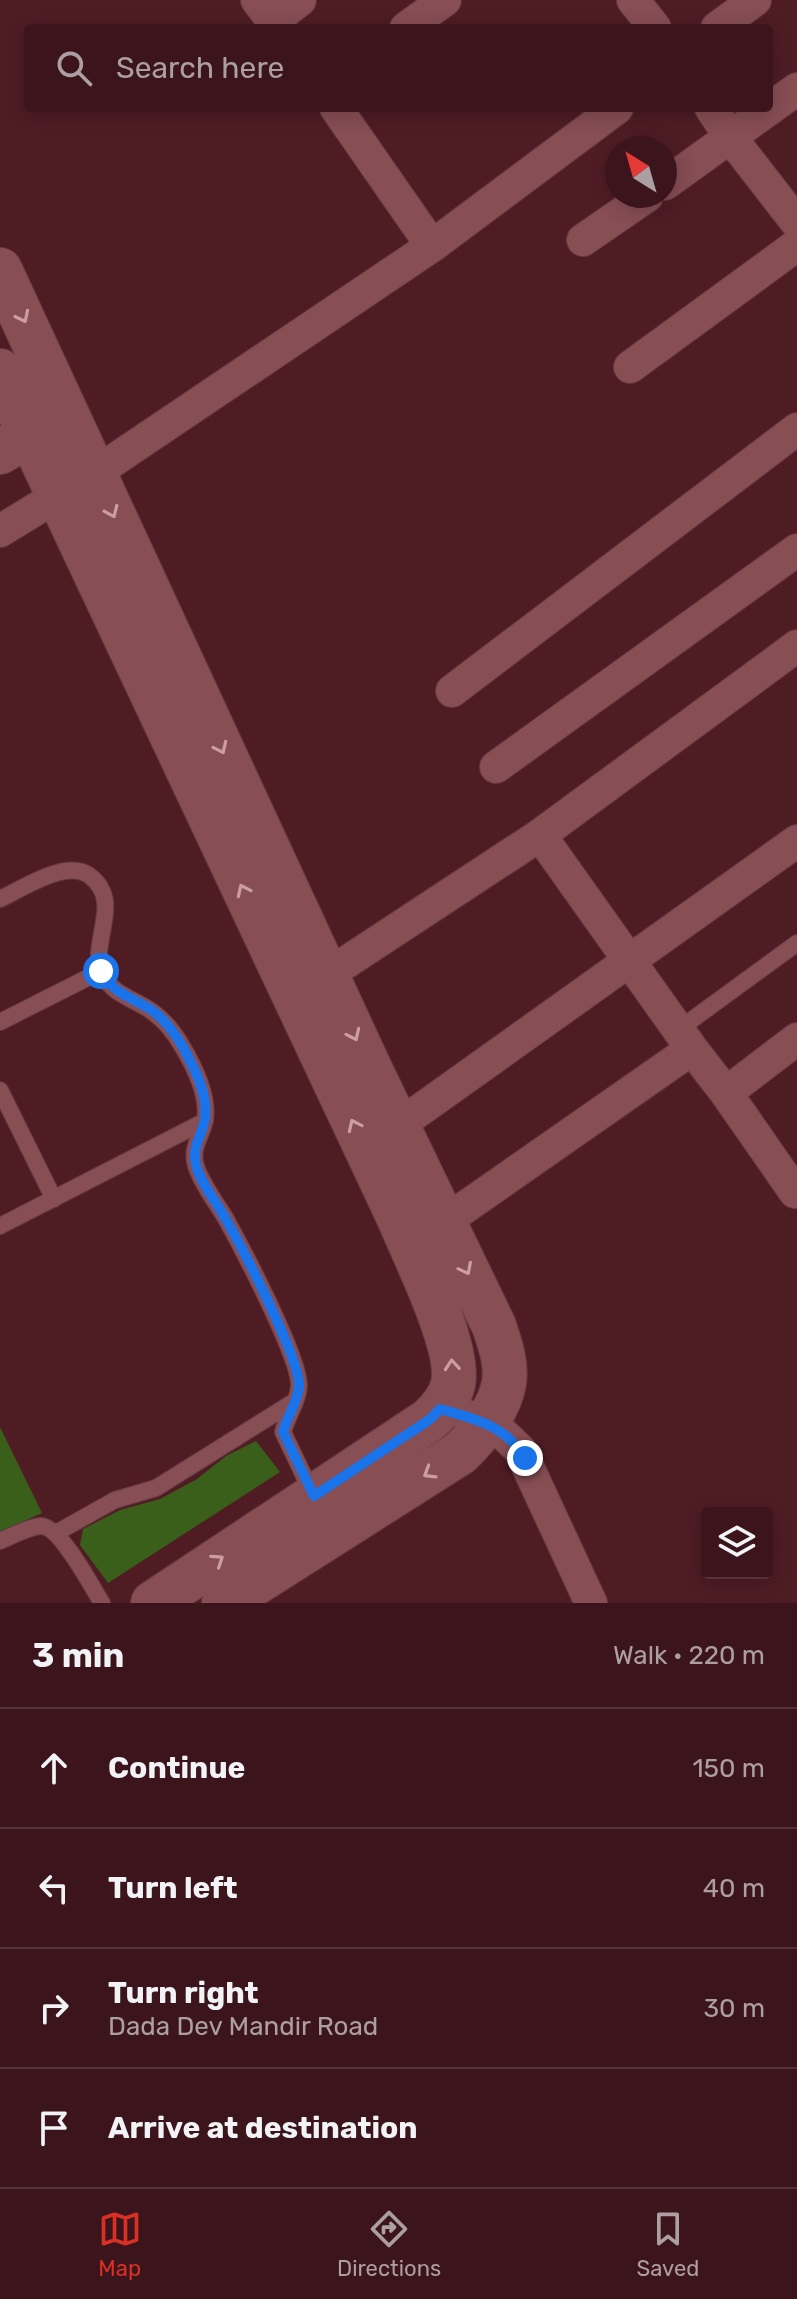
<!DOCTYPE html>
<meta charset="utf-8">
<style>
body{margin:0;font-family:Rubik,sans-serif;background:#462228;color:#f1f3f6}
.controls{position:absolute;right:24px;bottom:24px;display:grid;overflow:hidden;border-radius:8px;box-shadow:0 4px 20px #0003}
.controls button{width:72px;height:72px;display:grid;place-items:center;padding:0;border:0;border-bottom:2px solid #54343a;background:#3b151b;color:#f1f3f6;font:40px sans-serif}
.compass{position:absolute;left:605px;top:136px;width:72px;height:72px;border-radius:50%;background:#3b151b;box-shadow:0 4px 20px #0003;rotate:323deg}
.stop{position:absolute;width:24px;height:24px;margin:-18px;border:6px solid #1a73e8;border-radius:50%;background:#fff}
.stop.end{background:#1a73e8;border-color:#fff;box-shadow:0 2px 8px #0008}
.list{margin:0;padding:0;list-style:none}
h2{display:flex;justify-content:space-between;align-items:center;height:104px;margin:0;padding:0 32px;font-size:34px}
h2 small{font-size:26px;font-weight:400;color:#ac9fa3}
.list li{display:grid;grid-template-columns:52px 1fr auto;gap:24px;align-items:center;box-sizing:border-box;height:120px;padding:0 32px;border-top:2px solid #54343a}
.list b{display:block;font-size:30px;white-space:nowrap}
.list p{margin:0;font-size:26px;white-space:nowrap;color:#ac9fa3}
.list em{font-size:26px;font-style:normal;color:#ac9fa3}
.icon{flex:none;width:44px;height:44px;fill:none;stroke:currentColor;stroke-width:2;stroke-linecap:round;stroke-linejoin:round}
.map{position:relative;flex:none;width:797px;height:1603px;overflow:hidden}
.search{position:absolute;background:#3b151b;box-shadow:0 4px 20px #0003;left:24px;right:24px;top:24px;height:88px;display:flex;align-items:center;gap:20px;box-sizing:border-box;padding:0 28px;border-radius:8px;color:#ac9fa3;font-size:30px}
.sheet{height:584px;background:#3b151b}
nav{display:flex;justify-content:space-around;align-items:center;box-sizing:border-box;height:112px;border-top:2px solid #54343a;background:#3b151b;font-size:22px;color:#ac9fa3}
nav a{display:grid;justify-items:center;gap:4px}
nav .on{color:#d93025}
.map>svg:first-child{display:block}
</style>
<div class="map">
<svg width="797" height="1603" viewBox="0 0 797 1603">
<rect width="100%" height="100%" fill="#4f1c24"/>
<path fill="#395f1a" d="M0,1427L42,1513L0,1532Z
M256,1441L280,1472L108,1583L80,1545L83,1529L120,1510L160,1499L197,1479L226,1456Z"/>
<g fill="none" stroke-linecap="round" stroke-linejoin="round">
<defs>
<path id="lane" d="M0,899C22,889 67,858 90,876C124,902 89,942 102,973C111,995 138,1000 154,1013C165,1021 175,1034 182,1046C194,1066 209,1095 205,1120C202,1137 190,1147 196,1166C202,1185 216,1202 226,1219C242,1248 300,1358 299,1386C298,1403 287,1416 283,1432L313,1495
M0,1022L101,971
M678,1030L797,943
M0,1090L54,1199
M0,1226L205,1121
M56,1533L115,1500L156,1488L295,1401
M0,1541C12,1536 28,1527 41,1526C60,1526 92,1587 102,1603"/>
<path id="street" d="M257,0L278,28
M633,0L655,28
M273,21L300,0
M406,28L445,0
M717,28L755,0
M336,108L432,246
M711,108L731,138L797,223
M665,184L797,89
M583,240L647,196
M630,367L797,245
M0,531L95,473L432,246L617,108
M452,691L797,429
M496,767L797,550
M540,835L692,1049
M327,975L540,835L797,646
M726,1093L795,1192L797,1190
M399,1125L797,841
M444,1222L692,1049L726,1093L797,1039
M467,1416L486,1422L498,1429L520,1450L591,1603"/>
<path id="secondary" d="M0,270L370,1069L494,1326C500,1344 507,1363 504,1383C500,1408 478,1436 460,1453L224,1603
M0,371L399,1218C414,1255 461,1347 453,1384C450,1398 440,1410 429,1420L153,1603
M0,452L57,418"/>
</defs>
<use href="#lane" stroke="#653941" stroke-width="18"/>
<use href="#street" stroke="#653941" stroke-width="34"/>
<use href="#secondary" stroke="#653941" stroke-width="46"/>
<use href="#lane" stroke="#874e54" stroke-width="16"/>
<use href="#street" stroke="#874e54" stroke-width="32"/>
<use href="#secondary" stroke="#874e54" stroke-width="44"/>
</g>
<defs><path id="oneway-chevron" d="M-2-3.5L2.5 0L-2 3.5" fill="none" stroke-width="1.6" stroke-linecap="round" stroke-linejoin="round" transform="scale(2)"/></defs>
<g stroke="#ca9ea2">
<use href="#oneway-chevron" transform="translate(23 317) rotate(64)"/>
<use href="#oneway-chevron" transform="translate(112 512) rotate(66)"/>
<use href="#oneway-chevron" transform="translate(221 748) rotate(65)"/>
<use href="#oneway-chevron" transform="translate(243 890) rotate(-115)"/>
<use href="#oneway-chevron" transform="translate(354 1035) rotate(65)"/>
<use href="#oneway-chevron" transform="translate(354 1125) rotate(-115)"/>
<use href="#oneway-chevron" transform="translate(466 1269) rotate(63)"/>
<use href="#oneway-chevron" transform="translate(452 1365) rotate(-95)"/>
<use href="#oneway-chevron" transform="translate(429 1473) rotate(148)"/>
<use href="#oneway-chevron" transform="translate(218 1560) rotate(-34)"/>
</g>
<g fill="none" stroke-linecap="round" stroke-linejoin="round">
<path stroke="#1a73e8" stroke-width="10" d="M101,971C111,993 134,998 153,1011C165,1020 177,1036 184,1049C195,1070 208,1094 205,1118C203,1135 191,1146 196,1165C201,1184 216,1201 225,1218C242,1247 300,1359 299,1386C298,1402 287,1416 283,1432L314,1496L429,1420L440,1409C475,1419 505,1425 525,1458"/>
</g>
</svg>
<div class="controls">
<button><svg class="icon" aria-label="layers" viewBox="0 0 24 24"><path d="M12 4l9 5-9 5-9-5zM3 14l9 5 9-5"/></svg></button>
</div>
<svg class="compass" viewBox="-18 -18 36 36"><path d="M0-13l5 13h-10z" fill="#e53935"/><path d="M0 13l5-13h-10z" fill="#ac9fa3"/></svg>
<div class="stop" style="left:101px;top:971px"></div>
<div class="stop end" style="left:525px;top:1458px"></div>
<div class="search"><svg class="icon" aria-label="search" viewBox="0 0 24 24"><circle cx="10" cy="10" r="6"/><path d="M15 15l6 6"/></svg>Search here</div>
</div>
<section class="sheet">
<h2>3 min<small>Walk · 220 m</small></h2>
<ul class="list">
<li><svg class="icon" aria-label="ahead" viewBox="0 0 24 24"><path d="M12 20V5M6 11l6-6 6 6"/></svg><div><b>Continue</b></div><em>150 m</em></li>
<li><svg class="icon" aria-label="left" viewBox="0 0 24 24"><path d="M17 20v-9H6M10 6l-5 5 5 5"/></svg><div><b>Turn left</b></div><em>40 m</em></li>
<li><svg class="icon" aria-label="right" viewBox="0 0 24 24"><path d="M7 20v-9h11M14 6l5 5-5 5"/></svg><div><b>Turn right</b><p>Dada Dev Mandir Road</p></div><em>30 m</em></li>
<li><svg class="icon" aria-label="arrive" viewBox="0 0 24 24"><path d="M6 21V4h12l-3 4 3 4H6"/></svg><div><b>Arrive at destination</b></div></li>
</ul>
</section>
<nav>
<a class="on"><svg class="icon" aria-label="map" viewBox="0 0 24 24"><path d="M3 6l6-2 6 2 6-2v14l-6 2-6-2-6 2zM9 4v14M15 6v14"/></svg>Map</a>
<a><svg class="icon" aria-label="directions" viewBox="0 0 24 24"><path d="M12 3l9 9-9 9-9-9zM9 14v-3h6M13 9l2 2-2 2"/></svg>Directions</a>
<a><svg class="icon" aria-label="saved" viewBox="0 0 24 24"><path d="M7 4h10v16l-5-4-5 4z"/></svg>Saved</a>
</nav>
